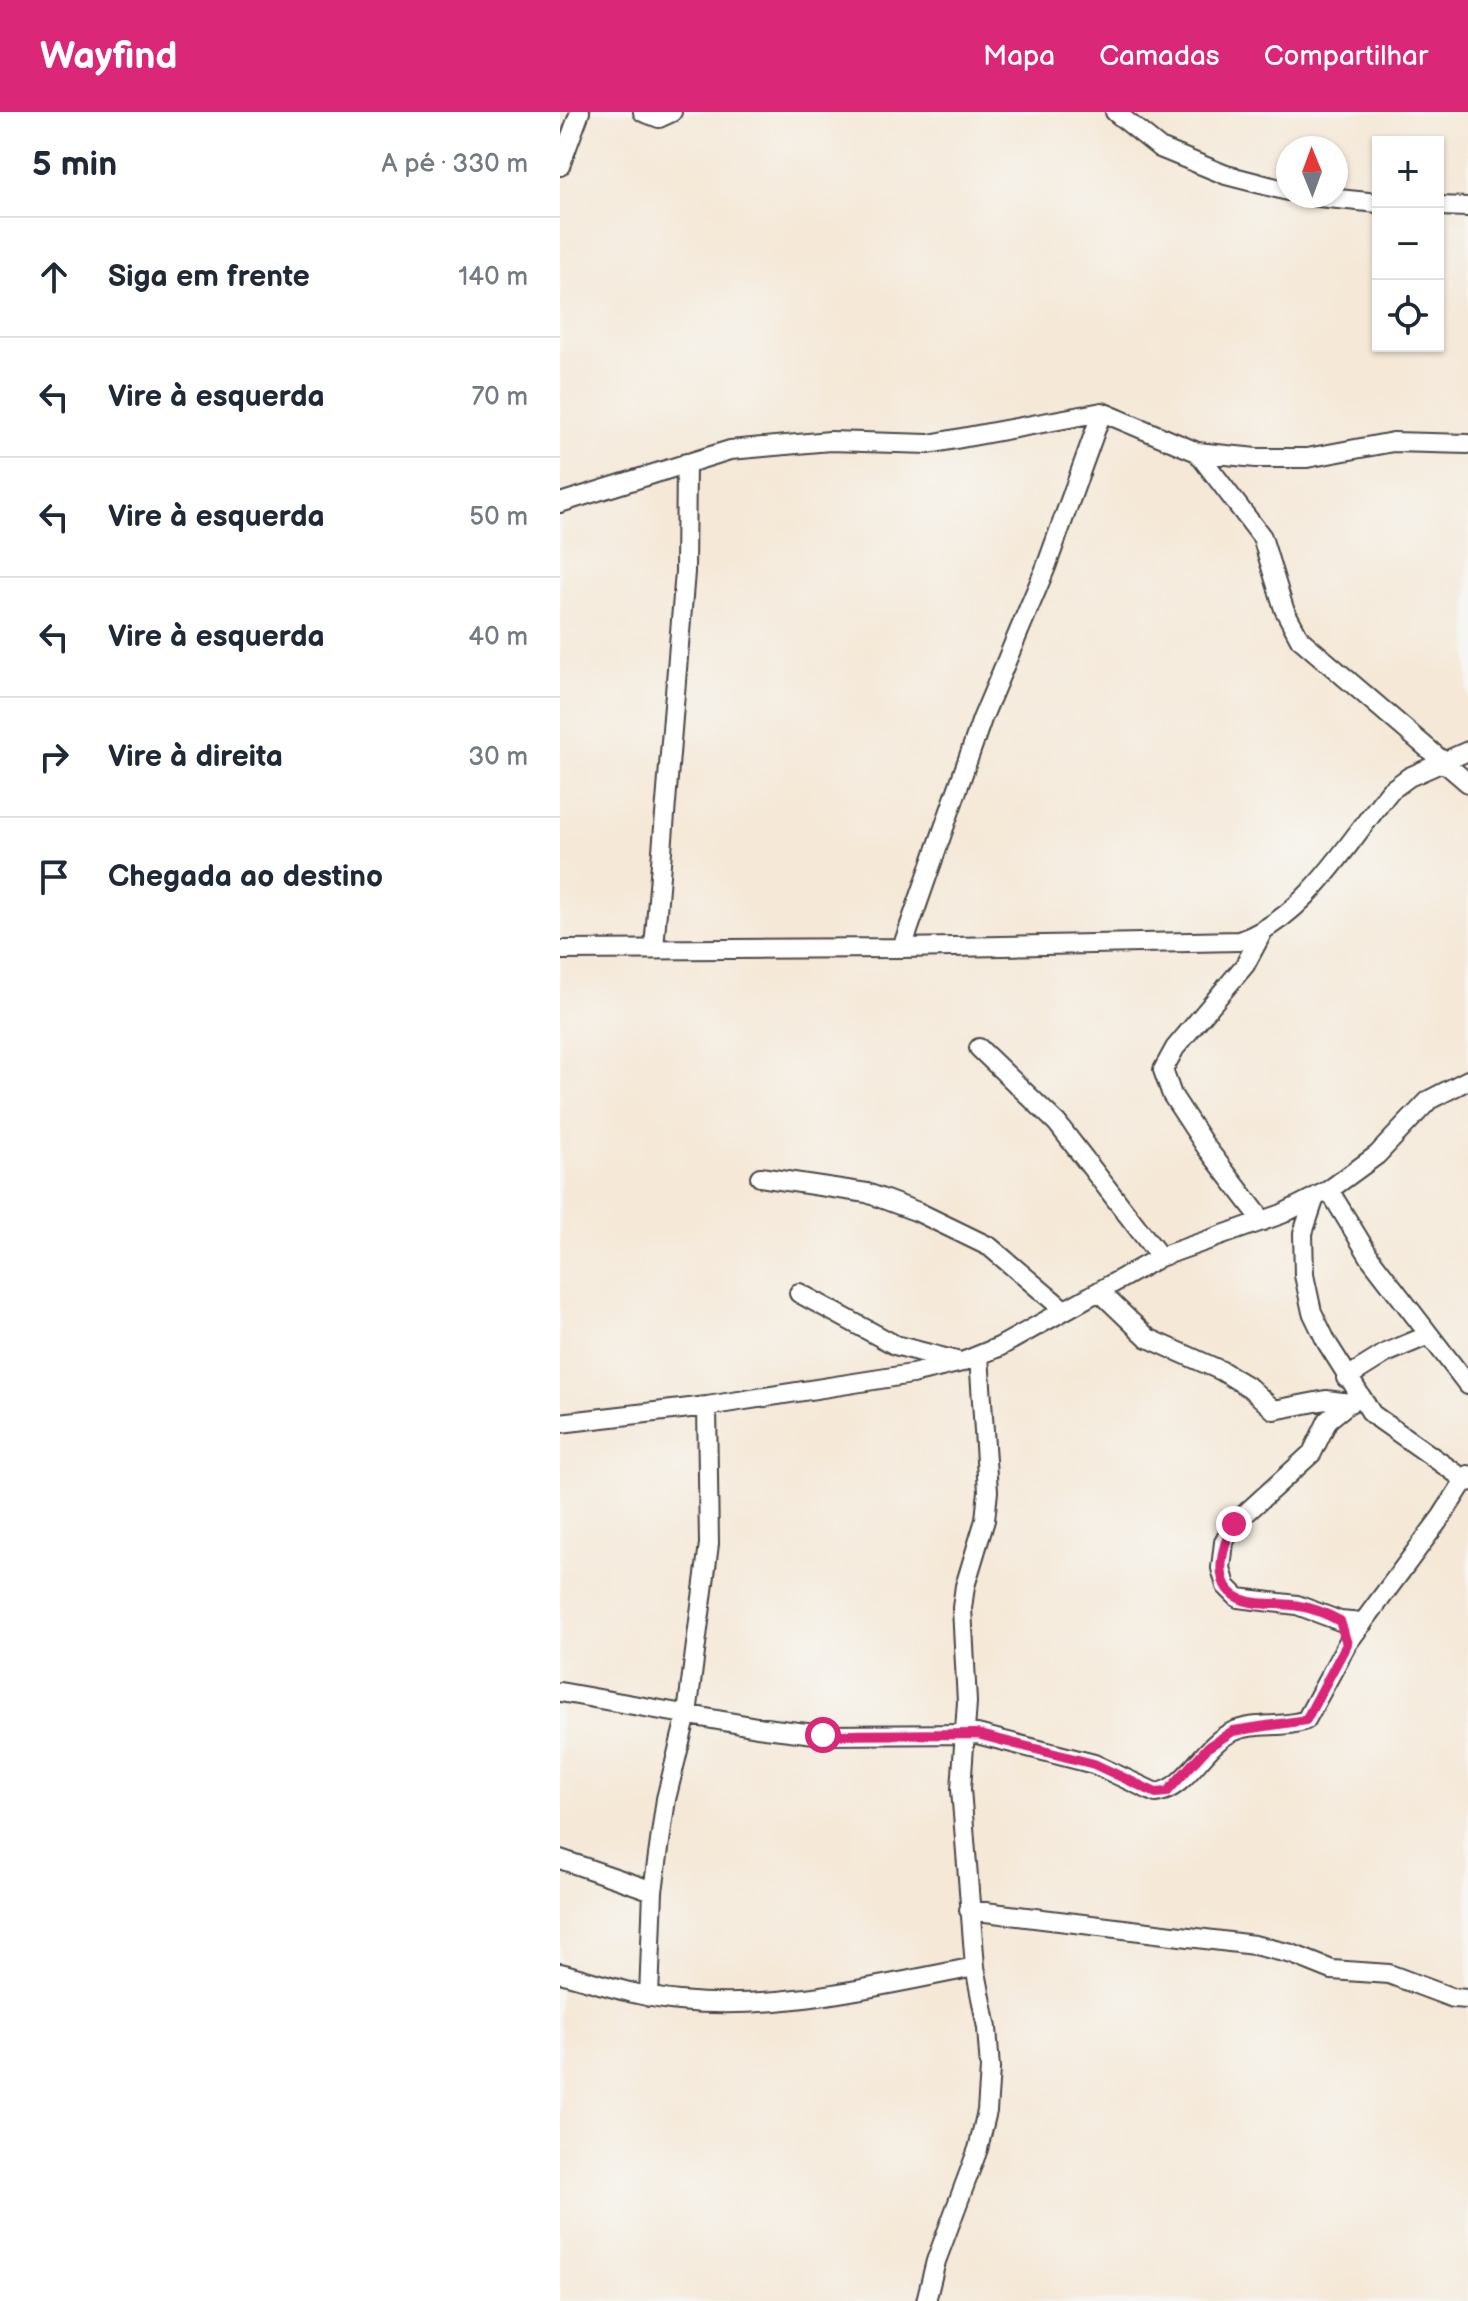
<!DOCTYPE html>
<html lang="pt">
<meta charset="utf-8">
<style>
body{margin:0;font-family:"Balsamiq Sans",sans-serif;background:#f2f2f3;color:#1f2937}
.controls{position:absolute;right:24px;top:24px;display:grid;overflow:hidden;border-radius:0px;box-shadow:0 2px 6px #0004}
.controls button{width:72px;height:72px;display:grid;place-items:center;padding:0;border:0;border-bottom:2px solid #e0e1e3;background:#fff;color:#1f2937;font:40px sans-serif}
.compass{position:absolute;left:716px;top:24px;width:72px;height:72px;border-radius:50%;background:#fff;box-shadow:0 2px 6px #0004;rotate:359deg}
.stop{position:absolute;width:24px;height:24px;margin:-18px;border:6px solid #db2777;border-radius:50%;background:#fff}
.stop.end{background:#db2777;border-color:#fff;box-shadow:0 2px 8px #0008}
.list{margin:0;padding:0;list-style:none}
h2{display:flex;justify-content:space-between;align-items:center;height:104px;margin:0;padding:0 32px;font-size:34px}
h2 small{font-size:26px;font-weight:400;color:#747a83}
.list li{display:grid;grid-template-columns:52px 1fr auto;gap:24px;align-items:center;box-sizing:border-box;height:120px;padding:0 32px;border-top:2px solid #e0e1e3}
.list b{display:block;font-size:30px;white-space:nowrap}
.list em{font-size:26px;font-style:normal;color:#747a83}
.icon{flex:none;width:44px;height:44px;fill:none;stroke:currentColor;stroke-width:2;stroke-linecap:round;stroke-linejoin:round}
.map{position:relative;flex:none;width:908px;height:2189px;overflow:hidden}
header{display:flex;align-items:center;gap:48px;box-sizing:border-box;height:112px;padding:0 40px;background:#db2777;color:#fff}
header strong{font-size:38px}
nav{display:flex;gap:44px;margin-inline-start:auto;font-size:28px}
main{display:flex}
aside{flex:1;background:#fff}
.map>svg:first-child{display:block}
</style>
<header>
<strong>Wayfind</strong>
<nav><a>Mapa</a><a>Camadas</a><a>Compartilhar</a></nav>
</header>
<main>
<aside>
<h2>5 min<small>A pé · 330 m</small></h2>
<ul class="list">
<li><svg class="icon" aria-label="ahead" viewBox="0 0 24 24"><path d="M12 20V5M6 11l6-6 6 6"/></svg><div><b>Siga em frente</b></div><em>140 m</em></li>
<li><svg class="icon" aria-label="left" viewBox="0 0 24 24"><path d="M17 20v-9H6M10 6l-5 5 5 5"/></svg><div><b>Vire à esquerda</b></div><em>70 m</em></li>
<li><svg class="icon" aria-label="left" viewBox="0 0 24 24"><path d="M17 20v-9H6M10 6l-5 5 5 5"/></svg><div><b>Vire à esquerda</b></div><em>50 m</em></li>
<li><svg class="icon" aria-label="left" viewBox="0 0 24 24"><path d="M17 20v-9H6M10 6l-5 5 5 5"/></svg><div><b>Vire à esquerda</b></div><em>40 m</em></li>
<li><svg class="icon" aria-label="right" viewBox="0 0 24 24"><path d="M7 20v-9h11M14 6l5 5-5 5"/></svg><div><b>Vire à direita</b></div><em>30 m</em></li>
<li><svg class="icon" aria-label="arrive" viewBox="0 0 24 24"><path d="M6 21V4h12l-3 4 3 4H6"/></svg><div><b>Chegada ao destino</b></div></li>
</ul>
</aside>
<div class="map">
<svg width="908" height="2189" viewBox="0 0 908 2189">
<rect width="100%" height="100%" fill="#f6f6f2"/>
<filter id="ink" filterUnits="userSpaceOnUse"><feTurbulence type="fractalNoise" baseFrequency=".0125" numOctaves="2"/><feDisplacementMap in="SourceGraphic" scale="16" xChannelSelector="R" yChannelSelector="G"/><feConvolveMatrix kernelMatrix="1 2 1 2 8 2 1 2 1" color-interpolation-filters="sRGB"/></filter>
<filter id="wash" filterUnits="userSpaceOnUse"><feTurbulence type="fractalNoise" baseFrequency=".006" numOctaves="4" result="noise"/><feDisplacementMap in="SourceGraphic" scale="32" xChannelSelector="R" yChannelSelector="G"/><feGaussianBlur stdDeviation="1.8" result="paint"/><feColorMatrix in="noise" values="0 0 0 0 0 0 0 0 0 0 0 0 0 0 0 0 0 1.4 0 .05"/><feComposite in="paint" operator="in"/></filter>
<g filter="url(#wash)">
<rect width="100%" height="100%" fill="#f5e8d7"/>
</g>
<g filter="url(#ink)">
<g fill="none" stroke-linecap="round" stroke-linejoin="round">
<defs>
<path id="minor" d="M83,0L99,6L112,0
M555,0L600,36L666,63L728,79
M0,54L20,0
M748,84L818,91
M878,94L908,95
M637,340L702,425L724,497L740,527L908,671
M0,391L170,338L270,329L369,332L542,300L637,340L696,346H747L833,330L908,332
M702,821L685,853L615,936L603,958L612,983L646,1035L703,1109
M94,836L125,460L126,351
M342,836L422,607L486,455L542,300
M0,838L342,836L679,829C745,807 787,731 830,679L849,665L908,639
M419,936L497,1011L600,1145
M200,1065L307,1081L358,1100L430,1135L504,1198
M769,1078L811,1147L908,1273
M755,1085L743,1121L744,1163L752,1200L767,1231L812,1302L908,1370
M539,1179L588,1226L662,1259L690,1276L714,1298L766,1288L790,1291
M239,1181L335,1233L400,1250
M786,1266L826,1241L869,1223
M799,1283L768,1308L752,1341L674,1412L664,1430L661,1456L666,1474L678,1486L737,1493L780,1509L803,1511
M0,1311L147,1294L352,1262L402,1250L439,1235L600,1145L722,1102L769,1078L817,1043L869,988L908,968
M0,1580L197,1615L263,1623L417,1622L534,1652L596,1681C627,1677 643,1633 672,1620C696,1609 723,1617 746,1608L787,1532L882,1404L908,1363
M0,1747L93,1779
M409,1798L694,1833L732,1842L772,1858L829,1862L893,1886L908,1887
M0,1861C39,1871 78,1885 119,1889C219,1899 317,1874 415,1855
M89,1885L93,1779L106,1687L127,1602L149,1432L147,1294
M366,2189L376,2149L418,2037L427,1999L430,1957L427,1916L415,1855L401,1677L407,1590L402,1496L405,1474L425,1408L428,1379L419,1244"/>
</defs>
<use href="#minor" stroke="#494745" stroke-width="22"/>
<use href="#minor" stroke="#fff" stroke-width="18"/>
</g>
</g>
<g fill="none" stroke-linecap="round" stroke-linejoin="round" filter="url(#ink)">
<path stroke="#db2777" stroke-width="10" d="M263,1623L417,1622L534,1652L596,1681L607,1680L648,1635L673,1619L746,1608L787,1532L780,1509C767,1502 754,1496 739,1494C720,1490 694,1495 677,1485C651,1470 663,1432 674,1412"/>
</g>
</svg>
<div class="controls">
<button>+</button>
<button>−</button>
<button><svg class="icon" aria-label="locate" viewBox="0 0 24 24"><circle cx="12" cy="12" r="6"/><path d="M12 2v4M12 18v4M2 12h4M18 12h4"/></svg></button>
</div>
<svg class="compass" viewBox="-18 -18 36 36"><path d="M0-13l5 13h-10z" fill="#e53935"/><path d="M0 13l5-13h-10z" fill="#747a83"/></svg>
<div class="stop" style="left:263px;top:1623px"></div>
<div class="stop end" style="left:674px;top:1412px"></div>
</div>
</main>
